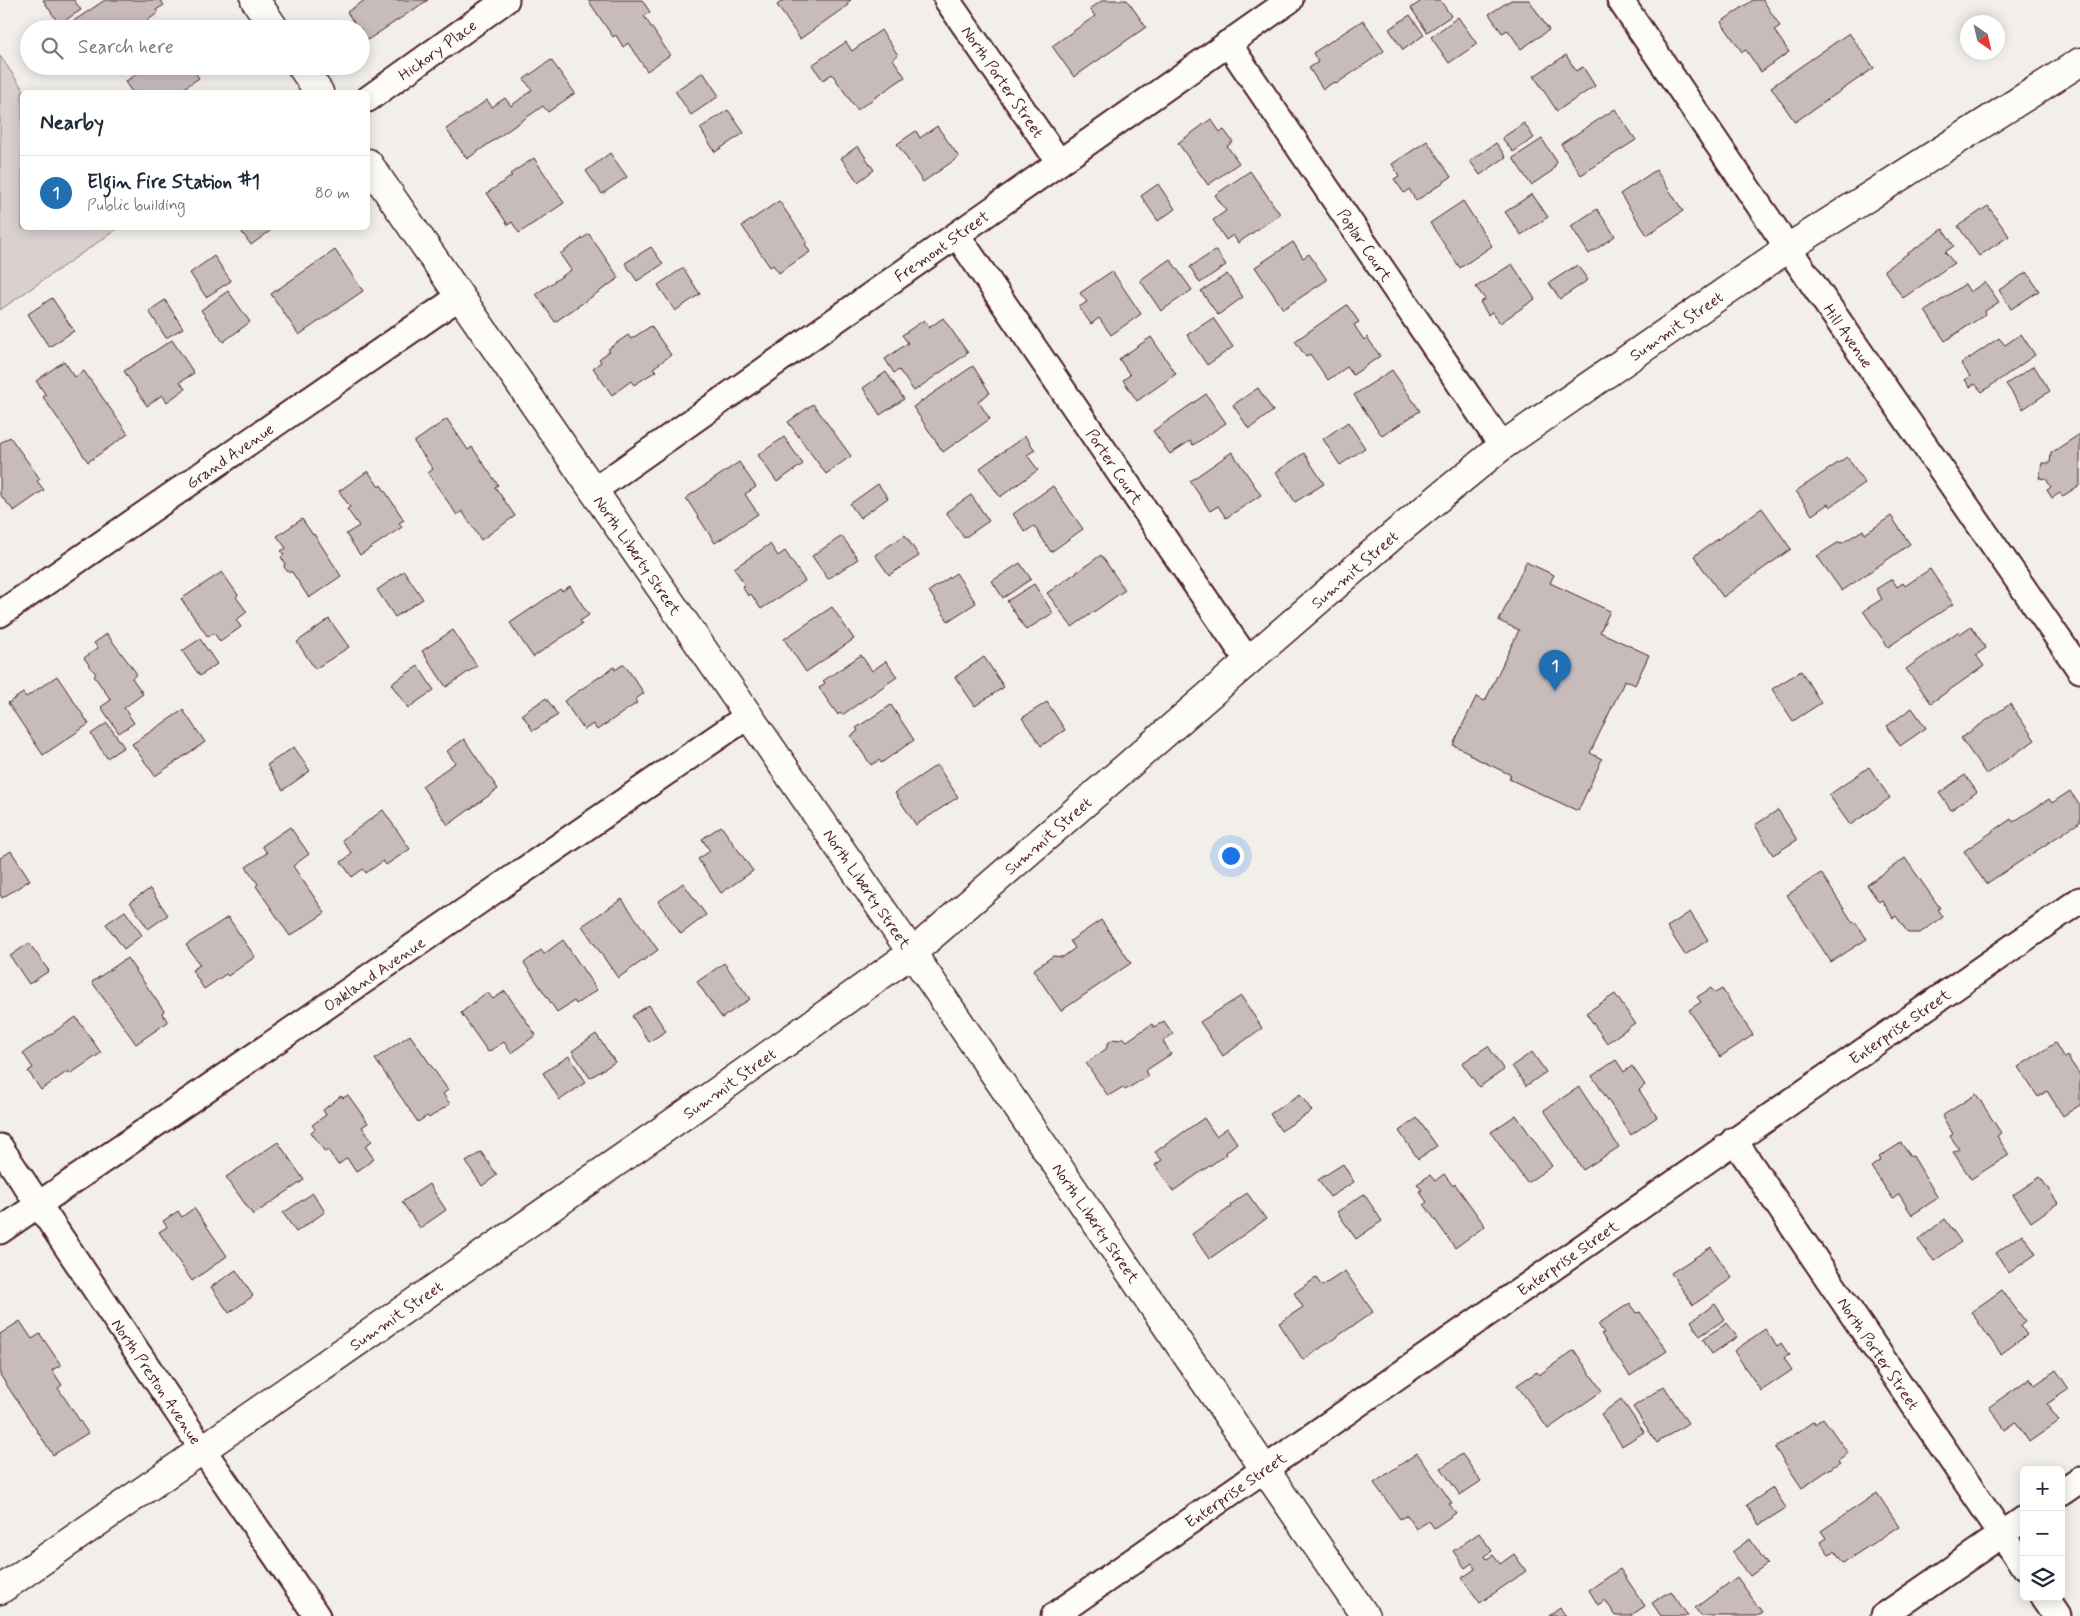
<!DOCTYPE html>
<meta charset="utf-8">
<style>
body{margin:0;font-family:Mynerve,sans-serif;background:#f6f6f7;color:#1f2937}
.controls{position:absolute;right:15px;bottom:15px;display:grid;overflow:hidden;border-radius:8px;box-shadow:0 2px 12px #0003}
.controls button{width:45px;height:45px;display:grid;place-items:center;padding:0;border:0;border-bottom:1px solid #e0e1e3;background:#fff;color:#1f2937;font:25px sans-serif}
.compass{position:absolute;left:1960px;top:15px;width:45px;height:45px;border-radius:50%;background:#fff;box-shadow:0 2px 12px #0003;rotate:146deg}
.you{position:absolute;left:1230px;top:855px;width:18px;height:18px;margin:-12px;border:4px solid #fff;border-radius:50%;background:#1a73e8;box-shadow:0 0 0 8px #1a73e833}
.badge{display:grid;place-items:center;width:32px;height:32px;border-radius:50%;background:#1f6fb2;color:#fff;font-size:16px;font-weight:700}
.pin{position:absolute;translate:-50% -41px;filter:drop-shadow(0 1px 2px #0008)}
.pin::after{content:'';position:absolute;top:26px;width:18px;height:15px;background:inherit;clip-path:polygon(0 0,100% 0,50% 100%)}
.list{margin:0;padding:0;list-style:none}
h2{display:flex;justify-content:space-between;align-items:center;height:65px;margin:0;padding:0 20px;font-size:21px}
h2 small{font-size:16px;font-weight:400;color:#747a83}
.list li{display:grid;grid-template-columns:32px 1fr auto;gap:15px;align-items:center;box-sizing:border-box;height:75px;padding:0 20px;border-top:1px solid #e0e1e3}
.list b{display:block;font-size:19px;white-space:nowrap}
.list p{margin:0;font-size:16px;white-space:nowrap;color:#747a83}
.list em{font-size:16px;font-style:normal;color:#747a83}
.icon{flex:none;width:28px;height:28px;fill:none;stroke:currentColor;stroke-width:2;stroke-linecap:round;stroke-linejoin:round}
.map{position:relative;flex:none;width:2080px;height:1616px;overflow:hidden}
.search{position:absolute;background:#fff;box-shadow:0 2px 12px #0003;left:20px;top:20px;width:350px;height:55px;display:flex;align-items:center;gap:12px;box-sizing:border-box;padding:0 18px;border-radius:28px;color:#747a83;font-size:19px}
.panel{position:absolute;background:#fff;box-shadow:0 2px 12px #0003;left:20px;top:90px;width:350px;height:140px;border-radius:8px}
.map>svg:first-child{display:block}
</style>
<div class="map">
<svg width="2080" height="1616" viewBox="0 0 2080 1616">
<rect width="100%" height="100%" fill="#f2efeb"/>
<filter id="ink" filterUnits="userSpaceOnUse"><feTurbulence type="fractalNoise" baseFrequency=".02" numOctaves="2"/><feDisplacementMap in="SourceGraphic" scale="10" xChannelSelector="R" yChannelSelector="G"/><feConvolveMatrix kernelMatrix="1 2 1 2 8 2 1 2 1" color-interpolation-filters="sRGB"/></filter>
<g filter="url(#ink)">
<path fill="#d9d0cf" stroke="#92787d" d="M0,56L25,92H22V228L117,229L0,310Z"/>
<path fill="#c8bbbb" stroke="#4a1f2b" d="M43,0H74L81,10L59,24Z
M105,0H160L164,5L156,10L158,13L135,29H77L72,22Z
M365,0H428L366,41L361,34V29H358L347,12Z
M588,0H642L650,12L644,16L670,55L647,71L628,43L623,47L616,35L613,37Z
M784,0H851L847,3L848,5L800,39L777,5Z
M1103,0H1127L1146,27L1074,77L1052,46L1095,16L1090,9Z
M1423,0H1440L1451,16L1427,32L1411,8Z
M1511,0H1529L1549,30L1521,49L1508,30L1502,33L1489,14Z
M1753,0H1763L1780,26L1774,30L1789,52L1761,72L1746,50L1742,52L1721,22Z
M1410,15L1424,35L1403,50L1389,29Z
M1458,17L1477,44L1449,63L1431,37Z
M1363,20L1384,51L1336,84L1334,82L1323,89L1309,68L1318,62L1313,53Z
M881,30L898,55L893,59L905,77L857,110L832,74L823,80L812,65L846,42L852,51Z
M1849,33L1874,68L1795,122L1771,87Z
M1566,55L1576,71L1583,67L1595,86L1557,111L1534,76Z
M551,60L575,93L548,112L543,106L467,159L446,129L487,100L492,107L505,98L511,106L532,90L524,79Z
M148,66H191L199,78L178,92H132L125,82Z
M703,72L719,96L691,115L675,91Z
M1615,109L1636,140L1581,175L1561,144Z
M728,110L744,133L715,152L700,128Z
M1211,119L1220,132L1224,130L1233,142L1227,146L1239,163L1208,185L1178,143Z
M1524,123L1534,138L1513,152L1502,138Z
M937,126L959,157L923,182L897,144L916,131L920,138Z
M1542,139L1557,162L1552,171L1531,185L1513,158Z
M1427,141L1451,177L1416,201L1409,189L1404,193L1394,179L1399,176L1392,164Z
M1496,143L1506,157L1480,175L1470,161Z
M858,146L874,170L858,182L841,158Z
M610,153L627,177L602,194L586,171Z
M534,158L564,203L519,233L512,222L508,225L487,193L512,176L510,174Z
M1656,170L1683,211L1647,235L1620,194Z
M1250,171L1280,214L1238,243L1233,235L1226,240L1213,220L1226,211L1215,195Z
M1158,184L1175,209L1158,221L1141,196Z
M1532,194L1548,217L1521,235L1505,212Z
M779,201L807,242L805,244L810,252L779,273L773,265L770,267L742,226Z
M1463,201L1492,246L1460,268L1430,223Z
M1988,206L2009,236L1979,256L1958,226Z
M1597,209L1615,236L1589,254L1571,226Z
M239,228H274L251,245Z
M1943,229L1954,246L1945,252L1954,263L1903,298L1884,270Z
M589,234L619,278L555,322L536,294L571,270L560,254Z
M1293,242L1303,258L1309,254L1327,280L1283,309L1255,267Z
M651,247L663,264L637,281L625,263Z
M335,250L363,291L299,335L271,294Z
M1216,250L1226,265L1200,283L1190,267Z
M214,256L231,281L206,297L190,273Z
M1170,259L1192,290L1161,311L1140,280Z
M1512,264L1535,299L1500,323L1492,312L1488,315L1480,302L1485,299L1476,287Z
M1577,265L1588,280L1560,299L1549,283Z
M683,268L700,294L675,311L658,285Z
M1112,271L1141,314L1111,335L1099,318L1091,324L1079,307L1087,302L1080,293Z
M2027,272L2039,291L2011,309L1999,290Z
M1227,274L1243,297L1218,315L1201,291Z
M1985,282L1999,302L1985,311L1986,314L1945,341L1925,311L1965,284L1970,292Z
M228,291L250,322L223,342L201,310Z
M52,298L74,331L49,347L28,314Z
M165,300L183,328L166,338L149,311Z
M1347,305L1359,322L1354,325L1364,340L1367,337L1380,356L1353,375L1347,367L1328,380L1310,354L1306,357L1295,341Z
M943,318L968,353L914,391L899,370L894,373L885,359L908,343L902,335L924,320L929,328Z
M1213,318L1233,347L1207,365L1187,335Z
M651,326L671,355L653,368L656,371L634,385L631,381L612,395L593,368L601,362L599,359L610,351L608,349L628,335L631,339Z
M2021,334L2035,355L1982,392L1975,384L1970,387L1965,380L1970,376L1961,364L1999,338L2005,345Z
M1151,337L1176,374L1137,401L1123,380L1130,375L1119,359Z
M172,340L194,373L180,382L185,389L167,402L162,395L147,406L124,371Z
M64,361L75,377L84,371L128,434L88,462L43,397L46,395L36,381Z
M973,366L990,393L978,401L990,419L943,452L913,407Z
M2034,366L2050,391L2023,409L2006,384Z
M1392,370L1420,411L1382,436L1354,395Z
M886,372L904,399L880,415L863,388Z
M1258,388L1273,411L1249,429L1233,405Z
M1206,394L1226,423L1193,445L1190,441L1170,454L1153,431Z
M813,404L851,456L826,474L788,422Z
M447,419L468,450L472,447L498,485L495,487L515,516L481,540L462,511L457,515L428,473L433,469L414,442Z
M1348,422L1365,448L1340,465L1323,439Z
M2080,434V485L2063,496L2060,493L2052,498L2047,490L2051,487L2046,479L2039,478L2042,463H2050L2051,453Z
M1025,436L1035,450L1027,455L1038,470L1000,497L980,468Z
M10,437L40,479L37,481L44,490L14,511L0,495V443Z
M784,437L803,464L777,482L758,455Z
M1232,452L1261,495L1226,518L1218,506L1210,511L1190,481Z
M1304,453L1324,484L1295,502L1276,472Z
M1847,457L1865,483L1830,507L1828,504L1812,515L1796,491Z
M739,462L756,487L745,494L758,514L715,543L686,498Z
M368,471L379,487L381,485L404,520L399,523L402,527L360,555L346,534L359,526L347,509L350,507L339,491Z
M878,484L888,498L860,518L850,504Z
M1053,486L1083,529L1051,552L1034,526L1025,532L1013,514Z
M971,495L989,521L964,538L946,512Z
M1762,508L1791,549L1723,597L1694,556Z
M1891,516L1910,544L1842,591L1817,556L1839,542L1842,543L1863,530L1865,534Z
M302,519L313,535L314,534L341,576L309,598L292,572H288L284,567L285,563L281,557L284,555L281,551L286,548L277,536Z
M905,535L919,556L889,575L875,555Z
M842,536L858,559L828,579L812,556Z
M770,544L778,556L785,551L805,581L761,609L751,594L748,596L742,586L745,585L734,568Z
M1101,555L1125,590L1072,627L1047,593Z
M1526,562L1554,575L1550,583L1610,611L1600,632L1649,655L1635,685L1625,680L1590,753L1602,759L1578,811L1509,779L1511,775L1469,755L1470,753L1453,745L1476,697L1485,701L1519,630L1499,621Z
M1020,563L1031,579L1003,598L992,581Z
M1930,569L1953,604L1888,647L1863,611L1882,599L1876,589L1892,579L1897,587L1903,583L1905,586Z
M404,571L423,599L395,617L377,590Z
M222,572L238,595L236,597L247,612L236,620L241,627L220,642L214,633L208,637L181,599Z
M956,573L976,603L948,621L929,591Z
M1034,584L1053,613L1026,630L1007,601Z
M570,586L589,615L580,621L582,624L533,657L510,623L560,589L562,591Z
M832,607L854,639L806,672L784,639Z
M329,619L349,647L315,669L297,642Z
M1971,626L1986,648L1976,655L1984,666L1931,703L1906,669L1959,631L1960,634Z
M453,630L477,666L446,687L422,651Z
M107,634L137,674L132,678L143,694L124,708L134,723L119,733L101,707L111,700L94,676L96,674L84,658L98,648L94,643Z
M200,639L217,664L200,676L182,651Z
M861,655L872,671L886,661L897,677L842,715L840,713L838,715L819,688L825,683L823,681Z
M984,657L1004,687L975,706L955,677Z
M624,664L644,693L635,700L637,703L597,730L593,724L584,730L564,701L614,667L615,670Z
M418,666L434,690L408,708L391,684Z
M1801,671L1821,703L1793,721L1772,689Z
M57,676L89,724L43,755L8,703L23,693L26,697Z
M546,698L558,715L533,731L522,714Z
M1047,702L1065,730L1041,746L1022,718Z
M2010,704L2035,740L1986,774L1961,738Z
M891,705L914,740L881,763L879,760L871,765L851,736L858,731L856,728Z
M1912,708L1926,728L1900,746L1887,726Z
M183,710L205,742L155,776L132,744Z
M107,723L124,747L107,758L91,734Z
M464,739L498,789L448,825L422,786L455,763L447,751Z
M294,747L310,771L283,790L267,765Z
M937,765L958,797L916,825L895,793Z
M1869,767L1890,798L1850,825L1829,795Z
M1965,775L1977,792L1951,810L1939,793Z
M2070,791L2080,806V822L1986,884L1964,851L2011,819L2013,822L2049,799L2052,803Z
M383,810L410,849L386,865L383,861L366,873L363,869L352,877L341,862L352,854L342,840Z
M1778,810L1797,840L1773,855L1755,825Z
M721,826L753,871L721,893L698,859L710,851L702,839Z
M290,827L309,854L293,866L325,913L290,936L256,886L258,884L246,867L267,853L262,846Z
M11,851L30,880L2,898L0,894V858Z
M1905,858L1940,908L1938,909L1943,917L1920,933H1908L1896,916L1893,918L1882,900L1879,902L1867,885Z
M1821,873L1853,923L1855,922L1867,939L1831,962L1787,895Z
M683,883L706,915L681,934L658,902Z
M150,889L168,915L148,929L130,902Z
M622,899L658,950L618,978L582,926Z
M125,911L142,935L124,949L106,924Z
M1690,912L1708,940L1685,955L1667,927Z
M228,917L255,957L228,976L226,974L204,989L192,970L200,965L186,945Z
M1101,920L1131,963L1061,1011L1033,970L1053,956L1063,957L1075,948L1070,941Z
M563,940L597,990L576,1004L574,1001L557,1012L524,963L541,950L544,954Z
M29,943L49,971L29,984L10,956Z
M127,958L164,1011L162,1013L168,1022L136,1044L92,982Z
M724,963L750,999L722,1018L697,982Z
M1711,988L1715,993L1722,989L1753,1035L1720,1057L1689,1010L1701,1002L1697,997Z
M505,991L536,1035L511,1053L504,1042L488,1052L461,1013L487,992L493,999Z
M1615,994L1635,1023L1607,1043L1586,1013Z
M1241,996L1262,1028L1223,1056L1200,1022Z
M649,1005L666,1031L649,1042L632,1016Z
M76,1017L101,1053L70,1074L68,1071L41,1090L28,1071L33,1068L23,1053Z
M1164,1021L1173,1034L1163,1041L1171,1054L1145,1071L1148,1076L1125,1090L1123,1087L1108,1096L1086,1063L1106,1049L1108,1043L1114,1039L1119,1040L1123,1037L1127,1041L1152,1024L1154,1027Z
M596,1034L615,1062L590,1078L572,1051Z
M410,1035L448,1090L443,1094L450,1104L429,1118L427,1116L418,1122L375,1059Z
M2055,1043L2064,1058L2067,1056L2080,1075V1105L2063,1116L2047,1091L2038,1097L2018,1067Z
M1488,1046L1504,1070L1479,1087L1462,1063Z
M1532,1052L1546,1072L1526,1086L1512,1066Z
M569,1056L586,1082L560,1100L543,1073Z
M1616,1060L1624,1072L1632,1066L1645,1085L1639,1090L1657,1117L1631,1135L1592,1076Z
M1579,1087L1619,1147L1583,1170L1544,1110Z
M1300,1094L1312,1111L1281,1131L1270,1114Z
M1976,1094L2001,1133L1997,1136L2009,1155L1971,1179L1953,1152L1959,1149L1950,1136L1953,1134L1942,1116Z
M348,1095L368,1123L362,1127L372,1141L365,1146L374,1159L356,1172L347,1158L338,1165L328,1150L325,1152L311,1132L315,1129L312,1125L326,1115L323,1110L341,1096L343,1098Z
M1516,1115L1552,1166L1527,1183L1491,1132Z
M1204,1118L1216,1136L1227,1128L1237,1143L1226,1152L1227,1154L1173,1191L1155,1165L1162,1160L1155,1152Z
M1417,1118L1437,1146L1418,1159L1399,1131Z
M278,1142L304,1180L253,1215L226,1177Z
M1901,1143L1911,1157L1913,1156L1938,1198L1912,1215L1899,1194L1893,1199L1871,1167L1881,1160L1879,1157Z
M481,1152L497,1175L482,1186L466,1162Z
M1343,1164L1354,1182L1330,1197L1318,1180Z
M1444,1174L1453,1186L1455,1184L1485,1226L1455,1248L1424,1204L1427,1202L1419,1191L1422,1190L1417,1184L1430,1175L1435,1181Z
M2040,1177L2058,1203L2031,1222L2013,1195Z
M429,1184L446,1210L420,1228L402,1202Z
M313,1193L325,1212L296,1232L283,1213Z
M1247,1193L1266,1219L1209,1259L1192,1234L1231,1207L1230,1205Z
M1364,1194L1382,1221L1356,1239L1337,1212Z
M194,1208L227,1256L192,1281L159,1232L167,1227L163,1221L178,1211L182,1217Z
M1945,1219L1961,1242L1934,1261L1918,1240Z
M2022,1234L2036,1254L2009,1273L1996,1253Z
M1711,1247L1732,1278L1693,1305L1671,1273Z
M236,1270L253,1296L229,1313L211,1287Z
M1345,1271L1373,1312L1303,1360L1279,1323L1303,1307L1294,1293L1316,1278L1322,1286Z
M2002,1290L2025,1321L2020,1325L2027,1335L2001,1354L1971,1312Z
M1630,1303L1637,1313L1640,1312L1667,1351L1630,1376L1601,1334L1604,1333L1598,1324Z
M1715,1304L1725,1319L1700,1336L1691,1321Z
M20,1321L32,1339L40,1334L61,1365L52,1370L62,1385L58,1388L88,1433L53,1455L0,1375V1334Z
M1727,1323L1737,1337L1712,1354L1703,1339Z
M1765,1329L1777,1346L1781,1343L1789,1355L1784,1358L1792,1370L1761,1391L1734,1351Z
M1574,1350L1602,1391L1548,1429L1517,1385L1537,1372L1539,1375Z
M2056,1370L2069,1389L2047,1404L2059,1421L2029,1442L2016,1422L2005,1430L1989,1407L2030,1378L2035,1385Z
M1664,1386L1688,1423L1657,1443L1633,1407Z
M1621,1399L1644,1432L1622,1446L1601,1414Z
M1823,1418L1848,1453L1838,1460L1840,1462L1802,1488L1775,1448L1814,1421L1815,1424Z
M1417,1453L1452,1503L1449,1504L1456,1513L1434,1528L1429,1521L1416,1529L1407,1515L1400,1519L1374,1483Z
M1462,1454L1481,1481L1460,1495L1441,1468Z
M1773,1488L1786,1508L1759,1525L1747,1505Z
M1877,1493L1899,1526L1843,1563L1835,1551L1829,1554L1820,1542L1826,1538L1821,1531Z
M1479,1533L1492,1551L1485,1556L1487,1559L1493,1555L1500,1564L1514,1554L1526,1571L1480,1603L1462,1578L1475,1569L1472,1563L1465,1568L1453,1551Z
M1750,1539L1767,1564L1750,1576L1732,1552Z
M1620,1569L1645,1606L1630,1616H1616L1605,1600L1598,1605L1589,1590Z
M1737,1577L1762,1612L1756,1616H1701L1695,1608Z
M1671,1591L1688,1616H1661L1652,1603Z
M1560,1608L1566,1616H1549Z"/>
<g fill="none" stroke-linecap="round" stroke-linejoin="round">
<defs>
<g id="street">
<path id="s1" d="M947,0L1059,162"/>
<path id="s2" d="M1620,0L1788,248L2080,670"/>
<path id="s3" d="M1228,43L1502,446"/>
<path id="s4" d="M368,99L506,0"/>
<path id="s5" d="M957,235L1248,661"/>
<path id="s6" d="M593,491L1290,0"/>
<path id="s7" d="M0,614L459,297"/>
<path id="s8" d="M1734,1140L2024,1567"/>
<path id="s9" d="M0,1147L203,1450L317,1616"/>
<path id="s10" d="M0,1231L748,716"/>
<path d="M2061,1493L2080,1480"/>
<path d="M2044,1597L2057,1616"/>
<path id="s11" d="M1054,1616L2080,900"/>
<path d="M1884,1616L2024,1519"/>
</g>
<g id="secondary">
<path d="M255,0L275,29"/>
<path d="M301,66L319,92"/>
<path id="s12" d="M368,163L912,953L1365,1616"/>
<path id="s13" d="M0,1590L687,1113L912,953L1397,532L1502,446L1788,248L2080,62"/>
</g>
</defs>
<use href="#street" stroke="#4a1f2b" stroke-width="29"/>
<use href="#secondary" stroke="#4a1f2b" stroke-width="31"/>
<use href="#street" stroke="#fdfcf7" stroke-width="25"/>
<use href="#secondary" stroke="#fdfcf7" stroke-width="28"/>
</g>
</g>
<g text-anchor="middle" stroke-width="5" stroke-linejoin="round" paint-order="stroke">
<g font-size="16" fill="#4a1f2b" stroke="#fdfcf7">
<text dy="6" stroke="none"><textPath href="#s4" startOffset="85">Hickory Place</textPath></text>
<text dy="6" stroke="none"><textPath href="#s1" startOffset="99">North Porter Street</textPath></text>
<text dy="6" stroke="none"><textPath href="#s3" startOffset="244">Poplar Court</textPath></text>
<text dy="6" stroke="none"><textPath href="#s6" startOffset="426">Fremont Street</textPath></text>
<text dy="6" stroke="none"><textPath href="#s13" startOffset="2102">Summit Street</textPath></text>
<text dy="6" stroke="none"><textPath href="#s2" startOffset="406">Hill Avenue</textPath></text>
<text dy="6" stroke="none"><textPath href="#s7" startOffset="279">Grand Avenue</textPath></text>
<text dy="6" stroke="none"><textPath href="#s5" startOffset="280">Porter Court</textPath></text>
<text dy="6" stroke="none"><textPath href="#s12" startOffset="476">North Liberty Street</textPath></text>
<text dy="6" stroke="none"><textPath href="#s13" startOffset="1698">Summit Street</textPath></text>
<text dy="6" stroke="none"><textPath href="#s13" startOffset="1292">Summit Street</textPath></text>
<text dy="6" stroke="none"><textPath href="#s12" startOffset="881">North Liberty Street</textPath></text>
<text dy="6" stroke="none"><textPath href="#s10" startOffset="454">Oakland Avenue</textPath></text>
<text dy="6" stroke="none"><textPath href="#s11" startOffset="1031">Enterprise Street</textPath></text>
<text dy="6" stroke="none"><textPath href="#s13" startOffset="888">Summit Street</textPath></text>
<text dy="6" stroke="none"><textPath href="#s12" startOffset="1286">North Liberty Street</textPath></text>
<text dy="6" stroke="none"><textPath href="#s11" startOffset="626">Enterprise Street</textPath></text>
<text dy="6" stroke="none"><textPath href="#s13" startOffset="482">Summit Street</textPath></text>
<text dy="6" stroke="none"><textPath href="#s8" startOffset="258">North Porter Street</textPath></text>
<text dy="6" stroke="none"><textPath href="#s9" startOffset="282">North Preston Avenue</textPath></text>
<text dy="6" stroke="none"><textPath href="#s11" startOffset="221">Enterprise Street</textPath></text>
</g>
</g>
</svg>
<div class="controls">
<button>+</button>
<button>−</button>
<button><svg class="icon" aria-label="layers" viewBox="0 0 24 24"><path d="M12 4l9 5-9 5-9-5zM3 14l9 5 9-5"/></svg></button>
</div>
<svg class="compass" viewBox="-18 -18 36 36"><path d="M0-13l5 13h-10z" fill="#e53935"/><path d="M0 13l5-13h-10z" fill="#747a83"/></svg>
<div class="you"></div>
<div class="pin badge" style="left:1555px;top:691px">1</div>
<div class="search"><svg class="icon" aria-label="search" viewBox="0 0 24 24"><circle cx="10" cy="10" r="6"/><path d="M15 15l6 6"/></svg>Search here</div>
<section class="panel">
<h2>Nearby<small></small></h2>
<ul class="list">
<li><span class="badge">1</span><div><b>Elgin Fire Station #1</b><p>Public building</p></div><em>80 m</em></li>
</ul>
</section>
</div>
